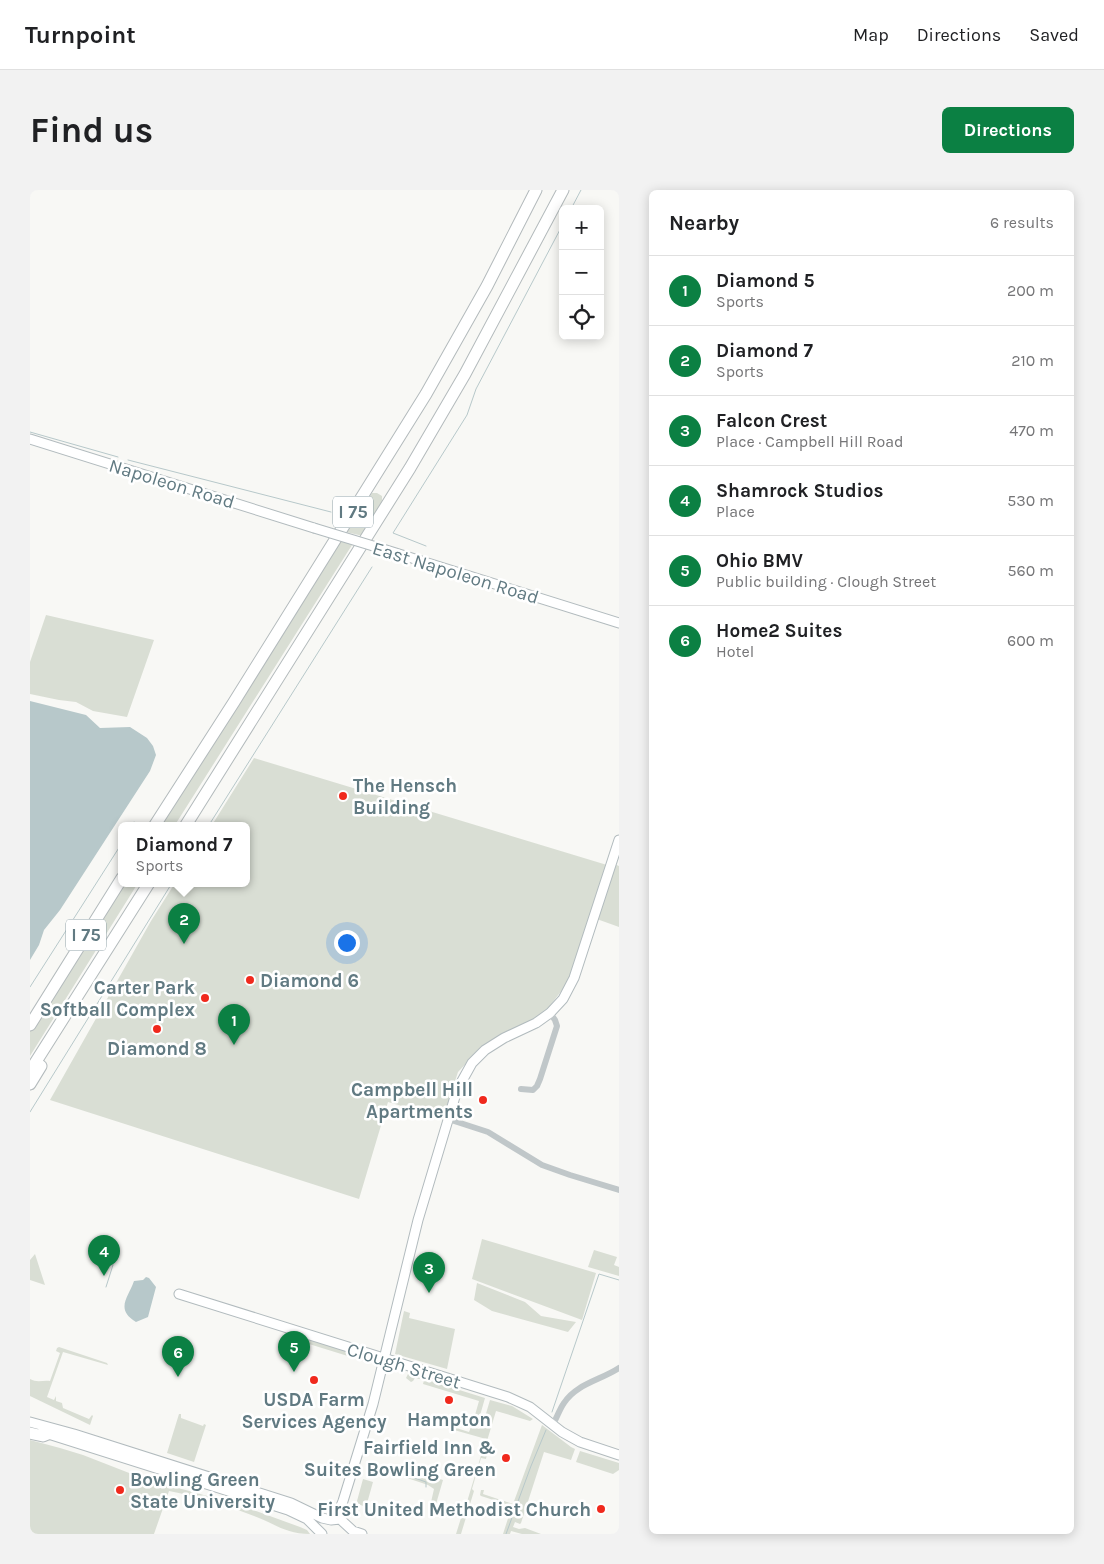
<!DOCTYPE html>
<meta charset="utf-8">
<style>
body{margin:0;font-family:Karla,sans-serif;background:#f2f2f2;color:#202124}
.controls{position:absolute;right:15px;top:15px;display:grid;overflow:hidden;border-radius:8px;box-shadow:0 2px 12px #0003}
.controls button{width:45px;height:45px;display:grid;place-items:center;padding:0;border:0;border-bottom:1px solid #e0e0e0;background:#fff;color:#202124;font:25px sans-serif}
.you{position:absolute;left:316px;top:752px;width:18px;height:18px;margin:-12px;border:4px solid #fff;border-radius:50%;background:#1a73e8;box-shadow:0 0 0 8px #1a73e833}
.badge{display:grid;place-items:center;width:32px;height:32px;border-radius:50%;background:#0b8043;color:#fff;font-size:16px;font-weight:700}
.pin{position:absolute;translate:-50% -41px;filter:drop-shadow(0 1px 2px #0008)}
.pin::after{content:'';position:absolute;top:26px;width:18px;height:15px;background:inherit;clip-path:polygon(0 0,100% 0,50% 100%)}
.popup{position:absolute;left:88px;top:632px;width:132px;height:65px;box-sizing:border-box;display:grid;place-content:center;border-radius:8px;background:#fff;filter:drop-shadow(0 1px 4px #0005);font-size:16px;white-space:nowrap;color:#757577}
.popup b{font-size:19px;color:#202124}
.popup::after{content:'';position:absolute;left:50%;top:100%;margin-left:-10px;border:10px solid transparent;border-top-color:#fff}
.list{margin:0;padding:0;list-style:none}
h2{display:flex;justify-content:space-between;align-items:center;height:65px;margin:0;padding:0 20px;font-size:21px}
h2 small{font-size:16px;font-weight:400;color:#757577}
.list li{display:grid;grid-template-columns:32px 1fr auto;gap:15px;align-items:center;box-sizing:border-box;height:70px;padding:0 20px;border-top:1px solid #e0e0e0}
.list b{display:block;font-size:19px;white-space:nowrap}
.list p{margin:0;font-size:16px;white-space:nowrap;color:#757577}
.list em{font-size:16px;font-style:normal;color:#757577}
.icon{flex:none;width:28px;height:28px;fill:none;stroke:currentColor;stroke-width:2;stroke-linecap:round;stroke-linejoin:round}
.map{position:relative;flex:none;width:589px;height:1344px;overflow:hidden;border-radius:8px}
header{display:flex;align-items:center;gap:30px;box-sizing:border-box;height:70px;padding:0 25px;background:#fff;border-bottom:1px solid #e0e0e0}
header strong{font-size:24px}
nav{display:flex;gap:28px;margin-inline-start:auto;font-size:18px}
.intro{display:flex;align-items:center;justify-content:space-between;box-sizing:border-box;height:120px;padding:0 30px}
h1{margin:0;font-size:35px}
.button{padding:12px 22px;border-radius:8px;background:#0b8043;color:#fff;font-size:18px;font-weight:700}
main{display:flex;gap:30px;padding:0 30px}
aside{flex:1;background:#fff;border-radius:8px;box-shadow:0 2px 12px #0003}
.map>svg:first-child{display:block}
</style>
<header>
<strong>Turnpoint</strong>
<nav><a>Map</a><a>Directions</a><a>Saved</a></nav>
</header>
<div class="intro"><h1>Find us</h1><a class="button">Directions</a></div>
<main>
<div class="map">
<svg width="589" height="1344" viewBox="0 0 589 1344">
<rect width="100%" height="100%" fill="#f8f8f5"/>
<path fill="#d9ded4" d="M342,303H347L352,306V311L333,346L316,342Z
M311,350L322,355L145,635H131Z
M16,425L124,450L97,527L63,521L46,512L29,510L0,504V472Z
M224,568L577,675L539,791L512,826L448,861L428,882L413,928L358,912L329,1009L20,910L121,731L145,693H216V635H182Z
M582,673L589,676V737L564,728Z
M94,693H108L0,866V841Z
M452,1049L566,1083L552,1130L442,1089Z
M564,1060L587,1067L584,1075L589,1077V1086L558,1077Z
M5,1064L15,1095L0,1090V1070Z
M447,1093L495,1112L511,1126L546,1132L538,1142L462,1121L444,1110Z
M374,1121L380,1123L379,1128L425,1139L417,1179L365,1164Z
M265,1146L330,1165L337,1170V1172L263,1149Z
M29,1157L77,1173L78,1175L33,1162L17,1207L24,1210L26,1206V1211L32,1213L33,1218L59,1229L62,1225L63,1226L60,1235L0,1206V1189C7,1193 13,1190 20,1191L30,1163L26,1161L27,1158Z
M378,1184L455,1208L449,1229L446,1232H443L449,1211L393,1194L394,1190L385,1188L383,1191L381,1192L376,1188Z
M460,1210L482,1216L503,1229L500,1231L466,1221L457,1251L459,1252L456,1263L457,1264L456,1269L451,1268L442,1299L444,1301L431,1344H426L431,1328L425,1326L426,1323L433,1325L456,1249L410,1236L411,1234L415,1235L422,1231L424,1232L423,1237L439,1242L441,1237L449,1239L452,1237Z
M149,1224H151V1228L173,1236L174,1234L176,1235L164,1272L137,1263Z
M512,1235L541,1257L545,1259L541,1270L514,1262L491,1333L490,1334L485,1332L483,1337L489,1339L495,1338L511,1344H492L481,1341L480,1344H473L482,1316L451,1306L450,1305L451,1300H454L453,1304L483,1314Z
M0,1250L30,1258L53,1265L112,1288L210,1315L270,1337L277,1340L280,1344C258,1344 248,1336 229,1328C200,1316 169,1307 139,1301L124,1344H0Z
M550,1261L589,1273V1280L583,1284L546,1272Z
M373,1277L413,1290L404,1321H399L404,1299L398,1295L374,1287L372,1283Z
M333,1289L343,1292L336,1317L328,1314L327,1311Z"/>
<path fill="#b7c8ca" d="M0,511L56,525L70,538L100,537L117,548L123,556L126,565L120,581L30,720L14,740L9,755L0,770Z
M116,1087L119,1088L126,1097L118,1127L106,1132C85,1119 98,1108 104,1091L113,1090Z"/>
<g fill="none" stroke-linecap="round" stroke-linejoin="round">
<path stroke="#b7c8ca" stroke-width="1" d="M541,19L551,0
M0,242L88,267
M98,270L301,322
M396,356L363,343L437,225L446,199L533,34
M103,635L104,632
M179,635L342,377
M0,797L92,653
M0,922L142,693
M76,1097L83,1075
M522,1222L569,1084L589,1090
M379,1286L396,1292V1297
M476,1344L501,1276L516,1240"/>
<defs>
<path id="secondary" d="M0,249L284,338
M353,359L589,433
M149,1104L478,1207L500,1217L532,1242L550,1252L589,1265
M0,1232L44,1244L261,1313L292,1328L301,1330L310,1329L323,1341L332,1344
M12,1242L258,1320L277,1329L292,1344
M303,1329L308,1323L313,1311L343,1214L388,1030L427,900L442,873L455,860L474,848L506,833L520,823L533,809L544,788L589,650"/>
<path id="highway" d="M125,635L204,512L396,204L457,96L506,0
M156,635L380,278L435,184L533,0
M0,835L92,688
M0,881L119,693
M0,894L11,876
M0,1243L13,1246L18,1244"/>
</defs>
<use href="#secondary" stroke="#b2bbbe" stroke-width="11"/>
<use href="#highway" stroke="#b3babc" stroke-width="13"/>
<path stroke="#c0c7c9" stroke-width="6" d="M491,899L503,900L507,896L510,889L527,836L525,830L520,823
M418,929L458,942L512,975L540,985L589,1000
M523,1234C527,1228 529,1220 534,1213C546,1194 571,1190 589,1178"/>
<use href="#secondary" stroke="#fff" stroke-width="9"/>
<use href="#highway" stroke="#fff" stroke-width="11"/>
<defs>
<path id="secondary-bridge" d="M284,338L353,359"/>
</defs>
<use href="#secondary-bridge" stroke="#b2bbbe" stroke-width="11" stroke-linecap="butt"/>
<use href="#secondary-bridge" stroke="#fff" stroke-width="9"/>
</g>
<g fill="#f0291d" stroke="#fff" stroke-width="2">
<circle cx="313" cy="606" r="5"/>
<circle cx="220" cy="790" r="5"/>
<circle cx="175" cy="808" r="5"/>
<circle cx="127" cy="839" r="5"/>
<circle cx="453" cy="910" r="5"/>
<circle cx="284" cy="1190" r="5"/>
<circle cx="419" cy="1210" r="5"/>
<circle cx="476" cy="1268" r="5"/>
<circle cx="90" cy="1300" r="5"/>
<circle cx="571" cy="1319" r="5"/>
</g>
<g text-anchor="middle" stroke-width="5" stroke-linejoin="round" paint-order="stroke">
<g fill="#fff" stroke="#90a2a8" stroke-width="1">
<rect x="303" y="306.5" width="40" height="31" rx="4"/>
<rect x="36" y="729.5" width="40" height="31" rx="4"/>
</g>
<g font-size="18" font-weight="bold" fill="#617a82">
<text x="323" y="328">I 75</text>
<text x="56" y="751">I 75</text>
</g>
<g font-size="19" fill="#617a82" stroke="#fff">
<text transform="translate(142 293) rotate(17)" y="7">Napoleon Road</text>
<text transform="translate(426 382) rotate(17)" y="7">East Napoleon Road</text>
<text transform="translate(374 1175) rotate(17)" y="7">Clough Street</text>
</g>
<g font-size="19" font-weight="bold" fill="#617a82" stroke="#fff" text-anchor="end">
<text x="323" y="602" text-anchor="start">The Hensch<tspan x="323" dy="22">Building</tspan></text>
<text x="230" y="797" text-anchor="start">Diamond 6</text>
<text x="165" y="804">Carter Park<tspan x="165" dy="22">Softball Complex</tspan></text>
<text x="127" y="865" text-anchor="middle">Diamond 8</text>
<text x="443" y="906">Campbell Hill<tspan x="443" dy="22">Apartments</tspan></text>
<text x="284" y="1216" text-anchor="middle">USDA Farm<tspan x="284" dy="22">Services Agency</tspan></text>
<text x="419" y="1236" text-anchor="middle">Hampton</text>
<text x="466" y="1264">Fairfield Inn &amp;<tspan x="466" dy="22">Suites Bowling Green</tspan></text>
<text x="100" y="1296" text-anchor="start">Bowling Green<tspan x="100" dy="22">State University</tspan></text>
<text x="561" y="1326">First United Methodist Church</text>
</g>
</g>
</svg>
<div class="controls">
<button>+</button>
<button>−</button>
<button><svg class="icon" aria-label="locate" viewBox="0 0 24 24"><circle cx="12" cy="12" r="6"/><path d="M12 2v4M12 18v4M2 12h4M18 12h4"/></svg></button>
</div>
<div class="you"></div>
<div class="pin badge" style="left:204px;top:855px">1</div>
<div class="pin badge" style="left:154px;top:754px">2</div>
<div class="popup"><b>Diamond 7</b>Sports</div>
<div class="pin badge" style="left:399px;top:1103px">3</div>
<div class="pin badge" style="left:74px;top:1086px">4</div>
<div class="pin badge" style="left:264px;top:1182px">5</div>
<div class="pin badge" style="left:148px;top:1187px">6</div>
</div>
<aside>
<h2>Nearby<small>6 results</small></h2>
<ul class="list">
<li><span class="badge">1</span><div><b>Diamond 5</b><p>Sports</p></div><em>200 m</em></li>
<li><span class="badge">2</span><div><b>Diamond 7</b><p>Sports</p></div><em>210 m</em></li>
<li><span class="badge">3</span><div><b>Falcon Crest</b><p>Place · Campbell Hill Road</p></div><em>470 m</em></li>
<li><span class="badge">4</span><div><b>Shamrock Studios</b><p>Place</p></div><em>530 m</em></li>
<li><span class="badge">5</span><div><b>Ohio BMV</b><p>Public building · Clough Street</p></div><em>560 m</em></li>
<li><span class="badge">6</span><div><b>Home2 Suites</b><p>Hotel</p></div><em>600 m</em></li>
</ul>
</aside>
</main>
